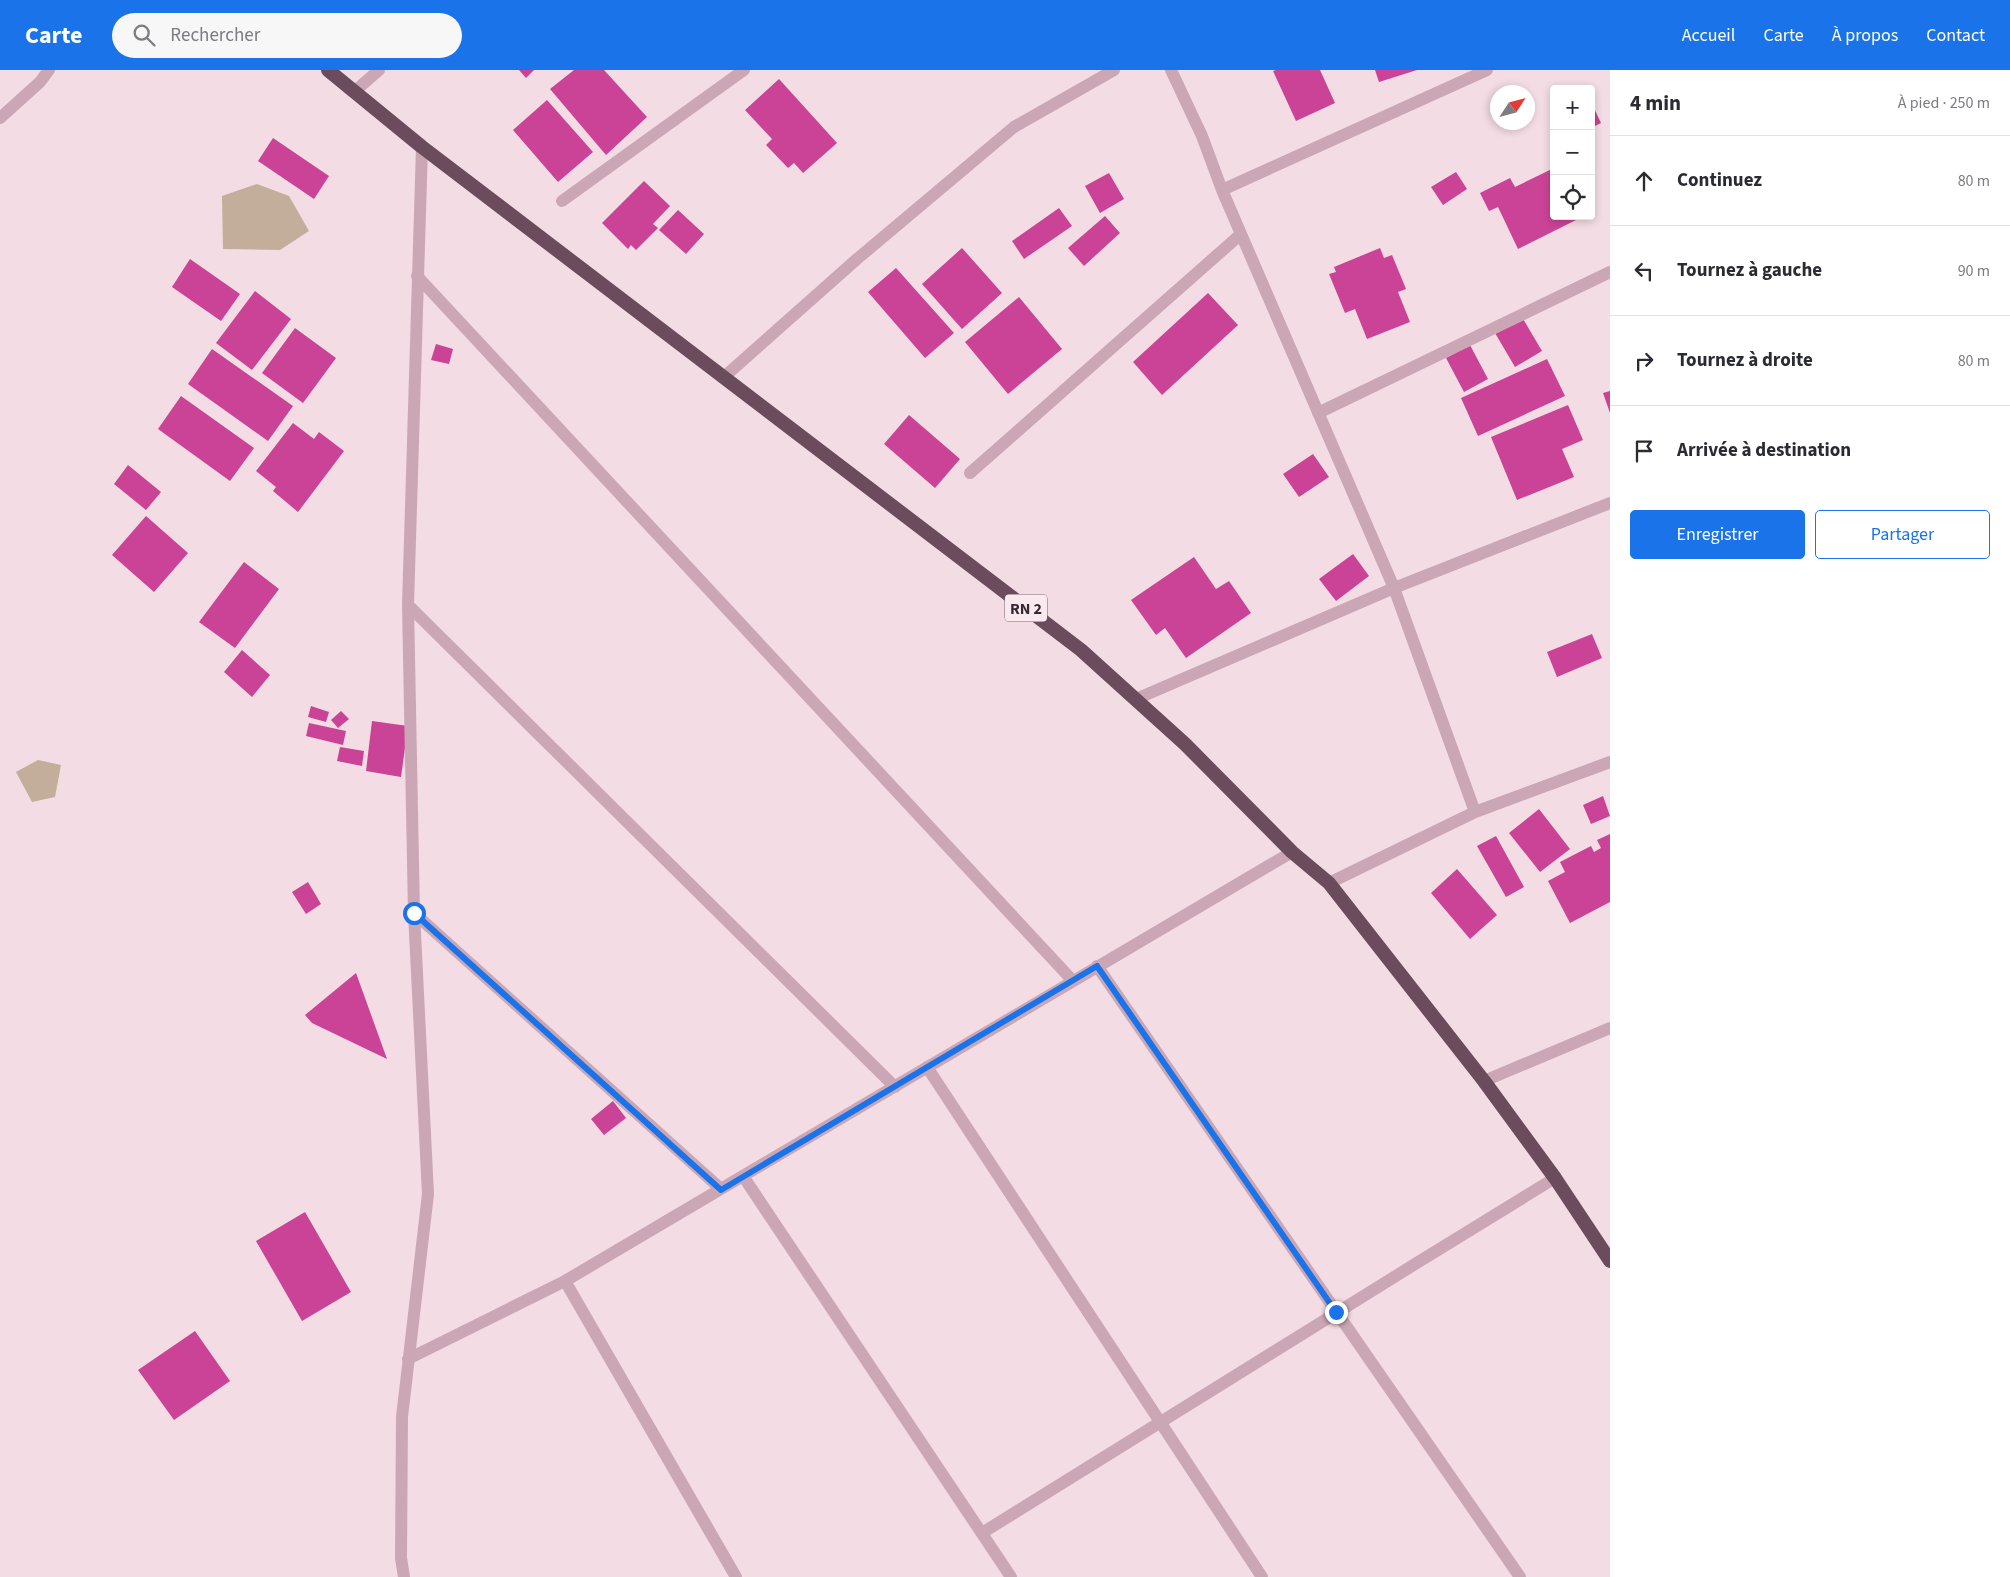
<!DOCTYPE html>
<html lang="fr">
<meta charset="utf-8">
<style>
body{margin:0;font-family:"Source Sans 3",sans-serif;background:#f7f7f7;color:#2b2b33}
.controls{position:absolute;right:15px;top:15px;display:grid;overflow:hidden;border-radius:5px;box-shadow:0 2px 8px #0003}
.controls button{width:45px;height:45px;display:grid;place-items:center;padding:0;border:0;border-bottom:1px solid #e1e1e2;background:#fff;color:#2b2b33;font:25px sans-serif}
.compass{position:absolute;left:1490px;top:15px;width:45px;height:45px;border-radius:50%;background:#fff;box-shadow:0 2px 8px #0003;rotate:54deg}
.stop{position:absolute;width:15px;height:15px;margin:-11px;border:4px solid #1a73e8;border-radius:50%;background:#fff}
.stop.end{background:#1a73e8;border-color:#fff;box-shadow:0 1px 5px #0008}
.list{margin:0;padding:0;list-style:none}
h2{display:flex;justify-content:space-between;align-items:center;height:65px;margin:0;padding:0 20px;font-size:21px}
h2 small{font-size:16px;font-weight:400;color:#7c7c81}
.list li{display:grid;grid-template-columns:32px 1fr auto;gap:15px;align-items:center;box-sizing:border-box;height:90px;padding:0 20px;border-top:1px solid #e1e1e2}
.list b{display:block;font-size:19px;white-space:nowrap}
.list em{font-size:16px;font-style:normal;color:#7c7c81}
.actions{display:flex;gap:10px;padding:15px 20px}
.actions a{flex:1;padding:11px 0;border:1px solid #1a73e8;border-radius:5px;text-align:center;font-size:18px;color:#1a73e8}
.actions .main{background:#1a73e8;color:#fff}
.icon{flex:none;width:28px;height:28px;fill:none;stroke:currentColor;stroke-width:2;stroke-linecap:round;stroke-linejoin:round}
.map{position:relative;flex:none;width:1610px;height:1507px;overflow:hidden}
header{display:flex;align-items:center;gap:30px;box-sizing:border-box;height:70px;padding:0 25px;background:#1a73e8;color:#fff}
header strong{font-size:24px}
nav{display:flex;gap:28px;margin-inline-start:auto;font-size:18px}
.search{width:350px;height:45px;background:#f7f7f7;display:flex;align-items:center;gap:12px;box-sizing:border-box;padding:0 18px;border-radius:28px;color:#7c7c81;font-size:19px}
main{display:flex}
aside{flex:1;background:#fff}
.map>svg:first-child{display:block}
</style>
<header>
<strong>Carte</strong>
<div class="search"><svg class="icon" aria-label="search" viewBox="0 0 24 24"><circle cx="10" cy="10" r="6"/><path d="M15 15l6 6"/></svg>Rechercher</div>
<nav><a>Accueil</a><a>Carte</a><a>À propos</a><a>Contact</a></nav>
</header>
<main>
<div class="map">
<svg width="1610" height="1507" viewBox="0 0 1610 1507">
<rect width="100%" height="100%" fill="#f3dce3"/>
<path fill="#c2ae9b" d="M257,114L289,126L309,161L280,180L223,179L222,126Z
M38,690L61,695L55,727L32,732L16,702Z"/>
<path fill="#ca4396" d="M519,0H534L526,8Z
M574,0H604L647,47L606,85L550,19Z
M1276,0H1320L1335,33L1296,51L1273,1Z
M1375,0H1417L1379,12Z
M779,9L837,73L803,103L794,93L788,98L766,75L772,69L745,40Z
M547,30L593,82L558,112L513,60Z
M1591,32L1601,53L1591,58Z
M273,68L329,106L314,129L258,91Z
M1554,98V146H1576L1578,149L1518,179L1498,137L1489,141L1480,123L1510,108L1515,117Z
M1456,102L1467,119L1443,135L1431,117Z
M1109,103L1124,129L1100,143L1085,116Z
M644,111L670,136L653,154L658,158L636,180L631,175L628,179L602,153Z
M1059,138L1072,156L1024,189L1012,171Z
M678,140L704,164L686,184L659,160Z
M1105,146L1120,163L1084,196L1068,178Z
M962,178L1002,223L962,259L922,214Z
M1380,178L1384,188L1392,185L1406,219L1398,222L1410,252L1367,269L1355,239L1345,243L1329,204L1336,202L1334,197Z
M190,189L240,224L221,251L172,217Z
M896,198L954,263L925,288L868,222Z
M255,221L291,249L252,300L216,273Z
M1208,223L1238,255L1162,325L1133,292Z
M1019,227L1062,279L1008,324L965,272Z
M1522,247L1542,281L1515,297L1495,263Z
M295,258L336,288L303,333L262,303Z
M436,274L453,279L449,294L431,290Z
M1470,275L1488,309L1464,322L1446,288Z
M212,279L293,336L268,371L188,314Z
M1547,289L1565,326L1478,366L1461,328Z
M1610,321V343L1603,323Z
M181,326L254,378L230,411L158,359Z
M1568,335L1583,370L1562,379L1574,407L1517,430L1491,367Z
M909,345L960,389L935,418L884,374Z
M293,353L314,369L319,362L344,381L298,442L273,421L276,417L256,401Z
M1313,384L1329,407L1299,427L1283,404Z
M128,395L161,422L146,440L114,414Z
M146,446L188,483L154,522L112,485Z
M1353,484L1369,506L1336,531L1319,509Z
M1194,487L1216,519L1229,511L1251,543L1186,588L1165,558L1156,565L1131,530Z
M244,492L279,519L235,578L199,552Z
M1592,564L1602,588L1557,607L1547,582Z
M242,580L270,605L252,627L224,602Z
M311,636L329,642L326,652L308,647Z
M341,641L349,649L338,658L331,650Z
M372,651L408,656L401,707L366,701Z
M309,653L346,661L343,675L306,666Z
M340,677L364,681L362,696L337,691Z
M1603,726L1610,746L1591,754L1583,735Z
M1539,739L1570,779L1540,802L1509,763Z
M1610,764V832L1570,853L1548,811L1565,802L1560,792L1591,776L1594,782L1601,778L1597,770Z
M1496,766L1524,817L1506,827L1477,776Z
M1457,799L1497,845L1470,869L1431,823Z
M308,812L321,834L306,844L292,822Z
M356,903L387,989L312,953L305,945Z
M613,1031L626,1048L604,1065L591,1049Z
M305,1142L351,1222L302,1251L256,1171Z
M195,1261L230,1311L174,1350L138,1300Z"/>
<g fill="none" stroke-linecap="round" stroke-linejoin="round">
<path stroke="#cba7b6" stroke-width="12" d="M1171,0L1202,66L1222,120L1394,518L1475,742
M355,21L379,0
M0,48L40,12L49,0
M1222,120L1487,0
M562,131L744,0
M417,206L1073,911
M724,307L857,189L1014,57L1114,0
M1318,343L1610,202
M970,403L1241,164
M408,535L895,1017
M1136,629L1394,518L1610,433
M1329,813L1475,742L1610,692
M414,843L721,1119
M1097,896L1520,1507
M927,997L1262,1507
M1484,1011L1610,958
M743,1106L1011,1507
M565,1211L736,1507
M408,1289L565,1211L1292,782
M982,1463C1173,1346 1363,1225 1555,1108
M404,1507L401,1488L402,1347L428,1124L414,843L408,535L422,77"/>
<path stroke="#6a4c5c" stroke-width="14" d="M328,0L422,77L1081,580L1185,674L1292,782L1329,813L1484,1011L1555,1108L1610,1191"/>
</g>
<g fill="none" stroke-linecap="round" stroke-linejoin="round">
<path stroke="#1a73e8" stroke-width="6" d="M414,843L721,1120L1097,896L1336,1242"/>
</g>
<g text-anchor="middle" stroke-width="4" stroke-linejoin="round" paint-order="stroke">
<rect fill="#fae9ee" stroke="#72626a" stroke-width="1" x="1005" y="524.5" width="42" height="27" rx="4"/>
<g font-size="16" font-weight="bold" fill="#382831">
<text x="1026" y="544">RN 2</text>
</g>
</g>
</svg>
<div class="controls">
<button>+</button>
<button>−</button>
<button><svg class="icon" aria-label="locate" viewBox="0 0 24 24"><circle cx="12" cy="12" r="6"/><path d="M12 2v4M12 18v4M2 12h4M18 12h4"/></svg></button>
</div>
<svg class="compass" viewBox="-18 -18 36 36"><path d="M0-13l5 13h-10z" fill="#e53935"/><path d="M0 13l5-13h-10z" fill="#7c7c81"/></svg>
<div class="stop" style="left:414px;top:843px"></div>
<div class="stop end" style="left:1336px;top:1242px"></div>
</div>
<aside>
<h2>4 min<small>À pied · 250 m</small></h2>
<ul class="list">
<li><svg class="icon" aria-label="ahead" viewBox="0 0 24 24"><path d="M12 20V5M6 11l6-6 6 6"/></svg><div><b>Continuez</b></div><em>80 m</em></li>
<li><svg class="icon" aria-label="left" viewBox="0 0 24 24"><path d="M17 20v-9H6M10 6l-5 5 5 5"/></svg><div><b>Tournez à gauche</b></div><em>90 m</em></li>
<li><svg class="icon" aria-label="right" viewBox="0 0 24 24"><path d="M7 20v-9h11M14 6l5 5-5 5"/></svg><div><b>Tournez à droite</b></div><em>80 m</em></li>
<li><svg class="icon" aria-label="arrive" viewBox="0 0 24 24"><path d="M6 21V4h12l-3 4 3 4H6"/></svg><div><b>Arrivée à destination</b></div></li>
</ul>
<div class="actions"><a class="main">Enregistrer</a><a>Partager</a></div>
</aside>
</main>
